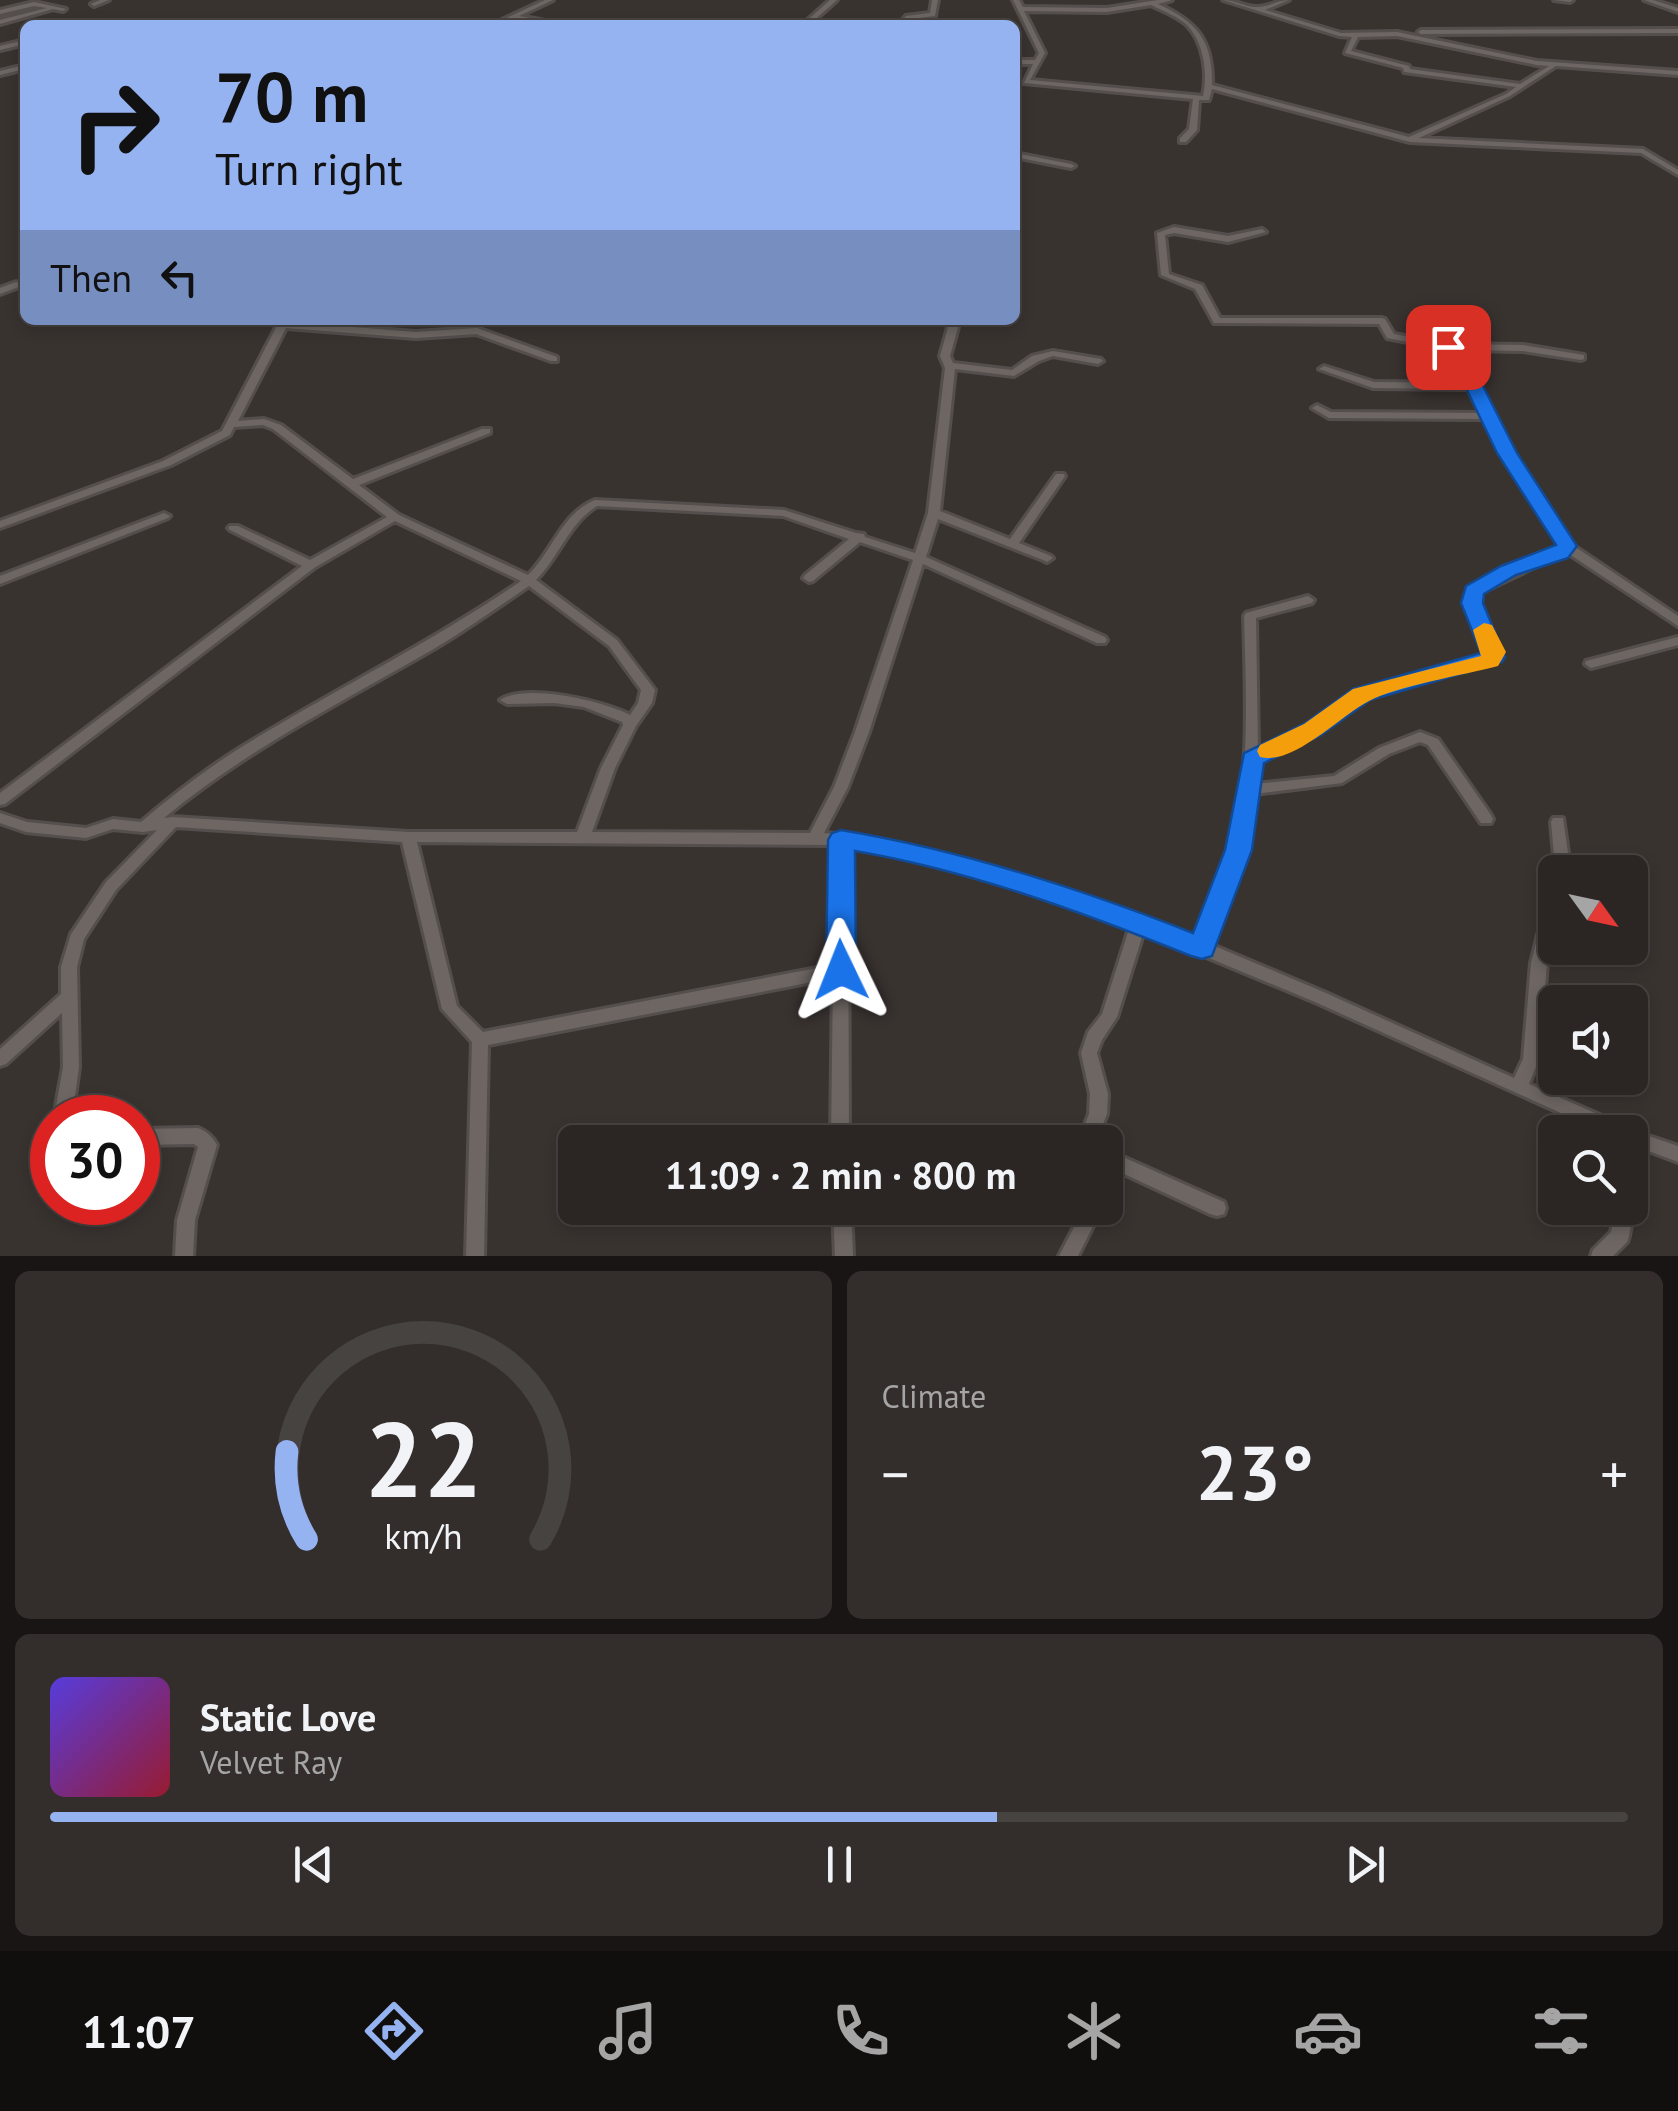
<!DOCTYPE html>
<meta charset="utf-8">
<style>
body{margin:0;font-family:"PT Sans",sans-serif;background:#332e2c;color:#f1f3f6;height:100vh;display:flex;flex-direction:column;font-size:38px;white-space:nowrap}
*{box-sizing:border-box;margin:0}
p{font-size:32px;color:#a6a5a6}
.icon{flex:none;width:55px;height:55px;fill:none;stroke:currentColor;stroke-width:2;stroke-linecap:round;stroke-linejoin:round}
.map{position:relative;height:1256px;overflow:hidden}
.drawer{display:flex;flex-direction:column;gap:15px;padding:15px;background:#181514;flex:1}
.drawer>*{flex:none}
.banner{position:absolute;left:20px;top:20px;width:1000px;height:305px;border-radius:15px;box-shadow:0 5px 15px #0003,0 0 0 2px #474341;background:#95b2f1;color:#111;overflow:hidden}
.needle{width:65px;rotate:123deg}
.tools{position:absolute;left:1538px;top:855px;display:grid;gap:20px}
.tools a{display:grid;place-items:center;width:110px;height:110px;border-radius:15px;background:#2b2624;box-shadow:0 5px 15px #0003,0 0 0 2px #474341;font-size:50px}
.speed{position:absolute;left:30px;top:1095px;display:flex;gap:20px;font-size:50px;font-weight:700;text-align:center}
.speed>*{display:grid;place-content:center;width:130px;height:130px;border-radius:50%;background:#2b2624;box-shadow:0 5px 15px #0003,0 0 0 2px #474341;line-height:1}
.speed .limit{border:15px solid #d22;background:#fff;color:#111}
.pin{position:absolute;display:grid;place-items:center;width:85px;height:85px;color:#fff;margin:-42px;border-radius:20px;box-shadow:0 5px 15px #0006}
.me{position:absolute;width:110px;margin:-55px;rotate:358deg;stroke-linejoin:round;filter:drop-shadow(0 0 8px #0008)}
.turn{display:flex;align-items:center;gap:35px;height:210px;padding:0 30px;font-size:45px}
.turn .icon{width:130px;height:130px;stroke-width:2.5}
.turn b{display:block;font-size:70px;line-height:85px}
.then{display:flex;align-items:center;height:95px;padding:0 30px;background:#0003;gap:20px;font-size:38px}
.big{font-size:75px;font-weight:600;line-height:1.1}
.drawer .tile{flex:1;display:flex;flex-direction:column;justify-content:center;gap:15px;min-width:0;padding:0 35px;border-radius:15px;background:#332e2c}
.drawer .dial{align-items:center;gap:0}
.dial svg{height:260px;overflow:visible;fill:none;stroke:#474341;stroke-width:7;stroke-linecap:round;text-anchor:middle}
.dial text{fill:#f1f3f6;stroke:none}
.song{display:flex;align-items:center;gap:30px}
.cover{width:120px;height:120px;border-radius:15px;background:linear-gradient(135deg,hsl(250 70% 55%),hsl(350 70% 35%))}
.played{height:10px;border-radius:5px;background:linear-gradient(90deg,#95b2f1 60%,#474341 60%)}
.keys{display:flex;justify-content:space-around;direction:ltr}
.heat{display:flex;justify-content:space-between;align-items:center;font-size:55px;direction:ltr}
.drawer .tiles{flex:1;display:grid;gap:15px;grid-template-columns:1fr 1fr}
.tile:last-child{grid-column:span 2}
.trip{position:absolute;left:558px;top:1125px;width:565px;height:100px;border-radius:15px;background:#2b2624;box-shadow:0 5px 15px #0003,0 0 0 2px #474341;font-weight:600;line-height:100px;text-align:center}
.menu{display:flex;height:160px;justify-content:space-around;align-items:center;background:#110f0e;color:#a6a5a6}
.menu .icon{width:70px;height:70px}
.menu .selected{color:#95b2f1}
.menu b{font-size:45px;color:#f1f3f6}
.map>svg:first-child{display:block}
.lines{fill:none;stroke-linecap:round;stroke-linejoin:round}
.street-casing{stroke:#544f4d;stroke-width:6}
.street{fill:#6d6663;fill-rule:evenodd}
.route{fill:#1a73e8;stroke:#114b97;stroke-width:2.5}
.slow{fill:#f59e0b}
</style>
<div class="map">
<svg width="1678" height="1256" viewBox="0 0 1678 1256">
<rect width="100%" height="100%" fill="#393330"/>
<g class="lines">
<defs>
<path id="street" d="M100,0h9l-15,6 -3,-2z
M545,0h8l-34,16 47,9c-16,0 -36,-7 -51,-6 -8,1 -15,6 -24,6z
M830,0h7l-28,25h-7z
M932,0h6l-3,16 -25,3 -6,6h-6l8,-9 24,-3z
M1013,0h6l4,7 84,1 51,-8h14l-14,4c39,18 55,36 54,81l197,52 97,-43 10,-7 -112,-15 -1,-4 -58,-15 7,-16 -13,-1 -116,-36c12,0 22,7 33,7 11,1 22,-7 33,-7l-24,10 76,23 56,-1 140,29 141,10v4l-122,-9 -46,30 -91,42 224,11 35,21v5l-37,-22 -231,-11 -198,-53 -3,11h-10l-2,30 -11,12h-6v-4l9,-9 4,-30 -169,-16 9,-19h-18v-4h20l4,-7zM1151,5c12,6 26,11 36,20 17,18 21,48 16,71l-173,-16 15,-27 -21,-42 83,1zM1397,36l140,29 12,1 -29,18 -110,-15 -1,-3 -58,-15 7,-14z
M1554,0h19l-3,2z
M1644,0h9l25,8v4z
M34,2l32,7 -3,2 -10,-2 -53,15v-4l47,-12 -13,-2 -34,8v-4z
M875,23l4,1 1,1h-8z
M1678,29v4l-257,1 -3,-2 3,-2z
M25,40v4l-25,6v-4z
M25,65v4l-25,6v-4z
M1015,153l56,11 4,2 -4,2 -56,-11z
M1174,227l54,9 34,-7 4,3 -38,10 -54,-9 -9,2 4,39 33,11 18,33h162l3,1 9,15 54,10 75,1 61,10v4l-3,1 -58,-9 -68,-1 19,33 5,3 -2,2 14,25 4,3 -2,2 18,33 60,93 107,72v10l-112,-74 -86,41 -2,10 22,54 -1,3 -132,37 -50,36 -59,29 -2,22 78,-8 45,-28 41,-16 18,7 53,76 2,4 -2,4h-10l-53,-78 -8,-3 -31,12 -47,29 -87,11 -12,66 -33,84 116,49 188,85 9,-19 8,-96 15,-60 1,-26 8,-11 -4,-44 2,-4h10l7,49 -3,5h-12v58l-8,33 -8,96 -10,25 98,43 1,2 50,17v16l-48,-18v-12h-27l-288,-130 -171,-71 -27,86 -15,23 -5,13 11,41 -1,20 -11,28h-18l11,-28 1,-20 -9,-41 7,-21 14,-18 28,-88c-91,-34 -185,-67 -282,-80l1,296h-18l2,-164 -345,67 -4,211h-18l6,-214 -30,-33 -40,-167 -226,-15 -60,63 -32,49 -7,28 2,100 -7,51h-18l9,-51 -1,-54 -56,51 -6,2v-17l61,-55v-27l10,-33 35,-52 51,-52 -14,2 -30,-3 -27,9 -60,-6 -26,-9v-10l27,9 59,6 27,-9 28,3c29,-25 59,-48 91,-69 95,-60 196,-108 289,-172l-126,-60 -81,47 -309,236 -5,1v-12l302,-227 -72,-36 -2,-2 2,-2h8l72,34 77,-43 -114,-88 -10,-4 -29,2 -4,8 -59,30 -171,63v-7l163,-60 59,-30 58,-111h10l-2,2 128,10 61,-4 80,29v4h-6l-75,-27 -60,4 -130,-10 -48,93 26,-2 17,6 72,54 129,-50h8v4l-131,52 40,30 129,60c24,-23 34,-62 67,-75l189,10 72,23 8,1 1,3 50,16 13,-40 17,-145 -5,-12 10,-36h10l-10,36 3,7 59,7 20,-14 21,-5 48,8 2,2 -5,3 -45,-8 -14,5 -25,15 -59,-7 -15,142 70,28 46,-65h8l1,2 -46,67 32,13 2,2 -6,4 -4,-2 -105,-41 -12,38 179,80 2,3 -2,3h-8l-174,-79 -54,168 -21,55 -24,46c54,4 107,18 159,33 73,20 144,45 214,73 12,-28 25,-56 33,-86 21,-77 16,-158 14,-237l2,-3 62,-17 6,4 -2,3 -56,15 2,133 49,-24 50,-36 130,-36 -21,-52 2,-12c26,-22 64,-27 92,-46l-59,-94 -18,-32 -154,-1 -17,-10 5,-3 14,7 149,1 -12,-24 -95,-1 -54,-19 5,-3 50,16 90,1 -19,-34 -58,-11 -8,-14 -165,-1 -19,-34 -34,-14 -4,-42zM597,506l186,10 66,23 -44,36 -2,3 6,4 4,-1 47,-39 53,18 -58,172 -21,55 -24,46 -218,-1 23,-64 21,-42 16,-23 3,-13 -38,-50 -81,-60c23,-23 33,-57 61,-74zM529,586l80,60 32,44 -3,13 -8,12c-27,-14 -104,-32 -130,-15l7,4 47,-1 30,4 38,15 1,3 -22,43 -24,64h-169l-235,-15 -9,1c82,-68 176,-115 268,-168 34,-20 65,-42 97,-64zM417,842l417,3 -1,120 -350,67 -26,-26z
M16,282l3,1v4l-19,7v-6z
M164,513l6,3 -2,2 -168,66v-8z
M1678,637v8l-87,23 -6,-4 1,-3z
M198,1128c8,3 15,9 19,17l-22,75 -2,36h-18l2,-36 21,-73 -4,-3 -56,1v-16z
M1105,1149l119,53 2,6 -2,6 -7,2 -7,-2 -88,-41 -11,19 -6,2 2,-28z
M1630,1202l4,6 -5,28 -2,6 -14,14h-22l2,-6 18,-18 5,-24h14z
M833,1208h18l2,48h-18z
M1084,1208h18l-24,48h-19z"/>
</defs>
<!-- street casing -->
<use href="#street" class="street-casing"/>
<!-- street -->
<use href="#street" class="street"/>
</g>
<!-- route -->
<path class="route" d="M1448,341l6,2 29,43 34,67 60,93 -9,12 -52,17 -32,19 -1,9 22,54 -3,5 -132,38 -49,35 -57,28 -12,87 -40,106 -10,3 -11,-3c-109,-44 -220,-85 -336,-105l1,119 -5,8 -10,3 -10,-3 -5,-8 2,-130 4,-7 9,-3c121,20 238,58 352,103l32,-83 19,-97 60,-29 49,-35 128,-36 -20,-50 5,-17 35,-20 55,-21 -59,-92 -32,-67 -26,-39z"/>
<!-- slow -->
<path class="slow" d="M1484,623l8,2 14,27 -8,14c-34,9 -101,20 -129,35 -28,14 -76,65 -109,56l-3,-6 3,-6 44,-21 49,-35 128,-33 -8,-26z"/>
</svg>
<div class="tools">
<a><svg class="needle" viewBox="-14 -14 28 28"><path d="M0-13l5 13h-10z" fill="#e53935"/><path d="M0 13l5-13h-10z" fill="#a6a5a6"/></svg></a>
<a><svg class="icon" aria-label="sound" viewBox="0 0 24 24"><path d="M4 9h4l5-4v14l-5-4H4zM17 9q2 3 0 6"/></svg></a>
<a><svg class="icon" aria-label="search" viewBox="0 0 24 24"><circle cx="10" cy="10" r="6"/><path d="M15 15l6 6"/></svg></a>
</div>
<div class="speed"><div class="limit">30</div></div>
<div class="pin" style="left:1448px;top:347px;background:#d93025"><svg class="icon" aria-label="arrive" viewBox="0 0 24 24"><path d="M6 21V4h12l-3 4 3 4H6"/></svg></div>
<svg class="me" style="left:841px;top:970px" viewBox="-20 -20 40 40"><path d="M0-17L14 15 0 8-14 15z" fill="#1a73e8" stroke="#fff" stroke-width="4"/></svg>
<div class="trip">11:09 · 2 min · 800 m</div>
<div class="banner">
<div class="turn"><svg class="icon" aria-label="right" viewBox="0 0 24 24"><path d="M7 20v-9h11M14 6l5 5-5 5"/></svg><div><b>70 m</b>Turn right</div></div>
<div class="then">Then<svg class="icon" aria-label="left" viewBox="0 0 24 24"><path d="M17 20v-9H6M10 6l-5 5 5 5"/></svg></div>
</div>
</div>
<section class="drawer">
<div class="tiles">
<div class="tile dial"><svg viewBox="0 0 100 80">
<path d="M14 69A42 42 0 1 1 86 69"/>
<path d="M14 69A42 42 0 0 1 8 42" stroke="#95b2f1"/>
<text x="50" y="56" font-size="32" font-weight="700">22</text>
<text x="50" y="72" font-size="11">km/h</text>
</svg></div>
<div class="tile"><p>Climate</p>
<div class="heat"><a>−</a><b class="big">23°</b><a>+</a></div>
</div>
<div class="tile">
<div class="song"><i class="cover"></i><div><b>Static Love</b><p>Velvet Ray</p></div></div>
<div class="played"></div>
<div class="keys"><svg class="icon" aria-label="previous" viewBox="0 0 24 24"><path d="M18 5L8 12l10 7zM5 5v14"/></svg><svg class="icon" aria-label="pause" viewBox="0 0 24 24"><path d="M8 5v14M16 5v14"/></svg><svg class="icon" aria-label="next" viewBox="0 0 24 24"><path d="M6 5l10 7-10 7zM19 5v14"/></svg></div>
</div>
</div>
</section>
<nav class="menu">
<b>11:07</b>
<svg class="icon selected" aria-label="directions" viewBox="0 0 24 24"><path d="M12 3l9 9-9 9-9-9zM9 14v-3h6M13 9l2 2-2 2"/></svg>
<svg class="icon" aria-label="music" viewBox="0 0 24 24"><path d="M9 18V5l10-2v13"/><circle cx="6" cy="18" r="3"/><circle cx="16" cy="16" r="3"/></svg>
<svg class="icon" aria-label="phone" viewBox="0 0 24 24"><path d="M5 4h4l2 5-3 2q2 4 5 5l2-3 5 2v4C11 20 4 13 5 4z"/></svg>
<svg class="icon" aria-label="climate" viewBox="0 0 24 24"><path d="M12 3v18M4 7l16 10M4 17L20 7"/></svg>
<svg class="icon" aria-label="car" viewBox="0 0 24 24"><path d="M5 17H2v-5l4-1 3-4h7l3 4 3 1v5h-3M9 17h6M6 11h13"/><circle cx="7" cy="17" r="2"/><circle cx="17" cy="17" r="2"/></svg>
<svg class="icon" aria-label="filters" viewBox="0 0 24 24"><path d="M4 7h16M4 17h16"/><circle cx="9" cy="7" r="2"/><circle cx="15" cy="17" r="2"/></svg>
</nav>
